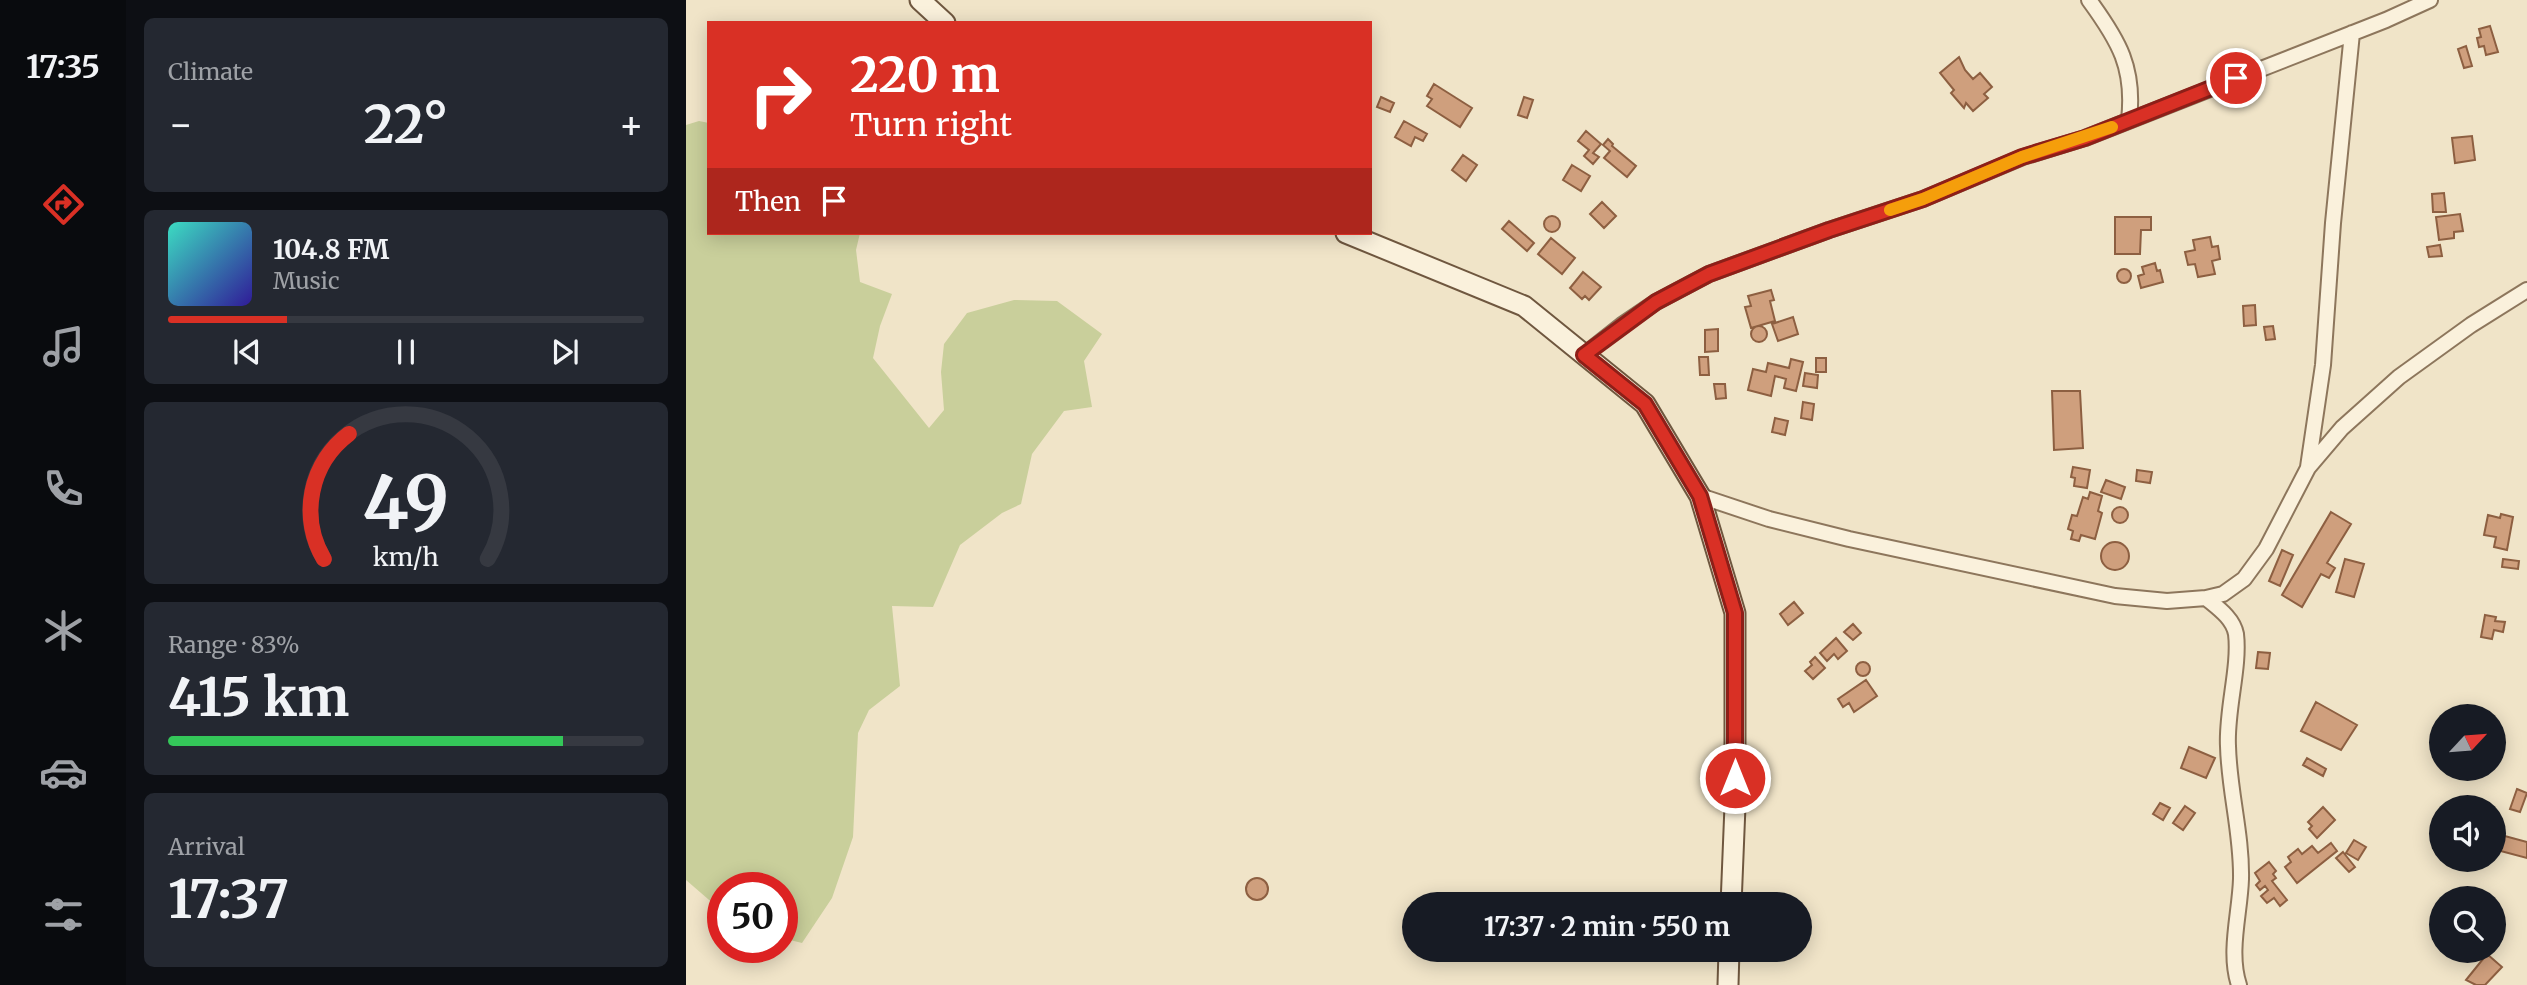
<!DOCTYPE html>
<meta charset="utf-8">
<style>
body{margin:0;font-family:Merriweather,serif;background:#242831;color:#f1f3f6;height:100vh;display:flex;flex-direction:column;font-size:26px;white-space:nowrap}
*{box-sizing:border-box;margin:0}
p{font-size:23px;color:#9ea1a6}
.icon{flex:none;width:38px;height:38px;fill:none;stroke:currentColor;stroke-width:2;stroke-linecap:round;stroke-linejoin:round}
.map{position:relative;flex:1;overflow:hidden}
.sheet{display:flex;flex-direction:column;gap:18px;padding:18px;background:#0d0f14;width:560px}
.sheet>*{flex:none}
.top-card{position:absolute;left:21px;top:21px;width:665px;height:214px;border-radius:0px;box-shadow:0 4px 18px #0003;background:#d93025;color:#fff;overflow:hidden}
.needle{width:46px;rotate:64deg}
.fabs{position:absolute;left:1743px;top:704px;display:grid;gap:14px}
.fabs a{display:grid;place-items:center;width:77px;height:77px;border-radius:50%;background:#171b24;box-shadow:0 4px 18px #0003;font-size:35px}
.speed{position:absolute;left:21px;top:872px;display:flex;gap:14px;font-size:35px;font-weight:700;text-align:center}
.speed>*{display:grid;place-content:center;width:91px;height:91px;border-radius:50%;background:#171b24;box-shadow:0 4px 18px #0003;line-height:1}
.speed .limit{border:10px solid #d22;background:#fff;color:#111}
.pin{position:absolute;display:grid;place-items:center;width:60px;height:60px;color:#fff;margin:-30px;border:4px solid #fff;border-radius:50%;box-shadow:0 2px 7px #0007}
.me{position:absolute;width:77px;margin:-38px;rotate:0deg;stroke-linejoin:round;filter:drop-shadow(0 0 5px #0008)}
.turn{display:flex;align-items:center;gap:24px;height:147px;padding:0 28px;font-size:32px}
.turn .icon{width:91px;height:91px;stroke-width:2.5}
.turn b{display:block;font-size:49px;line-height:60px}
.then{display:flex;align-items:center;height:66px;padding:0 28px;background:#0003;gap:14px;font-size:26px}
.big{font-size:52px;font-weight:700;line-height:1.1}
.sheet .tile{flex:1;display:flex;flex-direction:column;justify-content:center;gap:10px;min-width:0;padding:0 24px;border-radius:10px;background:#242831}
.sheet .dial{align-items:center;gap:0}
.dial svg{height:182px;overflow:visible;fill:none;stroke:#363941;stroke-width:7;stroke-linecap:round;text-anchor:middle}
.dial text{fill:#f1f3f6;stroke:none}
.song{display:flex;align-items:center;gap:21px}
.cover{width:84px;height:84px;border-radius:10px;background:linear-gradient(135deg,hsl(170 70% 55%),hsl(250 70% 35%))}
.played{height:7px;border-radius:4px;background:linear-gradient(90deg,#d93025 25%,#363941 25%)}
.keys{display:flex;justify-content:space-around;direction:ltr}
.heat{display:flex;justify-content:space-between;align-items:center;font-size:38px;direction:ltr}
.charge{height:10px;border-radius:5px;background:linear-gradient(90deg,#34c759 83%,#363941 0)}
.trip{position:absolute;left:716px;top:892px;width:410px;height:70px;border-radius:35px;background:#171b24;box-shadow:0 4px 18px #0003;font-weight:700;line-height:70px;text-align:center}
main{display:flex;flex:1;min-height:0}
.menu{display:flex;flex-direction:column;width:126px;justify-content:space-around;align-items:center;background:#090b0e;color:#9ea1a6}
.menu .icon{width:49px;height:49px}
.menu .on{color:#d93025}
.menu b{font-size:32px;color:#f1f3f6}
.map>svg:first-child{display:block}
.green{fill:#c9cf9b}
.building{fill:#cf9f7d;stroke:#8d5f41;stroke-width:2}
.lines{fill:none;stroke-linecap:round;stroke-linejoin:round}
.minor-casing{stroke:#8d765c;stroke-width:18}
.secondary-casing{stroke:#6f573f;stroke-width:23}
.minor{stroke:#faf1dc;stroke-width:14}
.secondary{stroke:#faf1dc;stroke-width:19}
.route-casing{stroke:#8d1f18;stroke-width:18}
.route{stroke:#d93025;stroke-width:12}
.slow{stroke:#f59e0b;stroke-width:12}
</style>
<main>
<nav class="menu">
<b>17:35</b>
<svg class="icon on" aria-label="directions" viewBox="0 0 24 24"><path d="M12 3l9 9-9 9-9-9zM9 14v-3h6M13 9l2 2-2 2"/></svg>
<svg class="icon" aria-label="music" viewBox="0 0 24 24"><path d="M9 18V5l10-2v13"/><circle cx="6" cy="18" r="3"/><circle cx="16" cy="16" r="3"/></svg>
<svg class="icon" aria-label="phone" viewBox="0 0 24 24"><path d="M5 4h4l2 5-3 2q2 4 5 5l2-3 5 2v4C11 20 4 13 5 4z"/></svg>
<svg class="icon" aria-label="climate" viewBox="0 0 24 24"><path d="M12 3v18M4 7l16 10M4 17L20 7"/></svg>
<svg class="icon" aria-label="car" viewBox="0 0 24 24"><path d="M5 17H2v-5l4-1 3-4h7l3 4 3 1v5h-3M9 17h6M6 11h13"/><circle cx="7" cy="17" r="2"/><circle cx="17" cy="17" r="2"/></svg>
<svg class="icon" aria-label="filters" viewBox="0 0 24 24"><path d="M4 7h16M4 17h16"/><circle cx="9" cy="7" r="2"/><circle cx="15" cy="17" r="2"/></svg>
</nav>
<section class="sheet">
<div class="tile"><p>Climate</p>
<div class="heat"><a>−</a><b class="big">22°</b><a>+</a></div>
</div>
<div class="tile">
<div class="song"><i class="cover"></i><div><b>104.8 FM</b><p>Music</p></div></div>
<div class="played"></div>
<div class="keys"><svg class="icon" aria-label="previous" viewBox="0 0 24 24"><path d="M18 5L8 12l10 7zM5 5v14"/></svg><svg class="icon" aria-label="pause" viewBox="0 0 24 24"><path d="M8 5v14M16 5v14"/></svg><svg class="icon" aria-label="next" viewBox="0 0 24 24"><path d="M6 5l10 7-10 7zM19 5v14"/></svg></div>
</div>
<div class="tile dial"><svg viewBox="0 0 100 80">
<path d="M14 69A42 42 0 1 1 86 69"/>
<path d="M14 69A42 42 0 0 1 25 14" stroke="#d93025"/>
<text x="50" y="56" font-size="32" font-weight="700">49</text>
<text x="50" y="72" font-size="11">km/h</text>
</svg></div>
<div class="tile"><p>Range · 83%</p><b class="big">415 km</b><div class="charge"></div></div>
<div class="tile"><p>Arrival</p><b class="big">17:37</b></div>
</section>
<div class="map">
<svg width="1841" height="985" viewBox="0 0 1841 985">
<rect width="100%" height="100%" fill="#f0e4c8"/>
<!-- green -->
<path class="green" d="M13,121l10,2v110h151l-4,17 4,32 32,12 -12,32 -7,32 56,70 15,-18 -3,-38 3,-28 23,-31 47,-13 43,1 45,33 -18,27 8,46 -28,4 -32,43 -11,50 -19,9 -42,32 -27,62 -41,-1 8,80 -31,24 -11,23 -5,104 -21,61 -30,45 -20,-5v-51h-59v25l-37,-32v-755z"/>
<!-- building -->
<path class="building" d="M1804,26l8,26 -12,3 -2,-9 -5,1 -2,-9 4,-1 -2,-8z
M1780,46l6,20 -8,2 -6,-19z
M1273,57l6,13 8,9 7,-6 12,14 -8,7 4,4 -15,13 -7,-8 -2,5 -13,-15 3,-3 -14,-17z
M748,84l38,24 -12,19 -33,-21 5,-7 -5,-3z
M695,97l13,6 -4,9 -13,-5z
M838,97l9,3 -6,18 -9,-3z
M718,121l23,13 -4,7 -8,-4 -4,9 -16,-9z
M900,131l15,13 -8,9 6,4 -6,7 -9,-8 5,-6 -11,-9z
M1786,136l3,24 -20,3 -3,-25z
M922,139l5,5 -1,2 24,20 -9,11 -23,-19 6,-7 -7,-6z
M777,155l14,10 -11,16 -14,-11z
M886,165l18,11 -9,15 -18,-11z
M1758,193l2,19h-13l-1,-18z
M916,202l14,14 -12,12 -14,-14z
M1774,214l3,17 -9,1v6l-15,2 -3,-23z
M858 224a8 8 0 1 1 16 0a8 8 0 1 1-16 0Z
M1429,217h36v13h-10l-1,24h-25z
M823,221l25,22 -7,8 -25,-22z
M1524,237l2,10 6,-1 2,13 -8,2 3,13 -17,3 -3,-13 -7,1 -3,-13 10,-2 -2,-10z
M865,238l24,20 -13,16 -24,-20z
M1754,245l2,11 -13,1 -2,-10z
M1469,263l2,8 3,-1 3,12 -22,6 -3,-12 6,-2 -2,-7z
M1431 276a7 7 0 1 1 14 0a7 7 0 1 1-14 0Z
M897,272l18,15 -12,13 -4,-4 -3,3 -12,-11z
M1085,290l3,10 -4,1 5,20 -24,7 -6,-21 6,-1 -3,-10z
M1569,305l1,20 -12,1 -1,-20z
M1107,317l5,17 -20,7 -6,-17z
M1587,326l2,13 -9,1 -2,-13z
M1065 334a8 8 0 1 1 16 0a8 8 0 1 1-16 0Z
M1032,329v22l-13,1v-22z
M1013,357h9l1,18h-9z
M1130,358h10v14h-10z
M1105,359l12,3 -7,29 -12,-3 2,-9 -11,-3 -4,20 -23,-6 5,-21 13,3 2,-9 21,5z
M1119,373l13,2 -1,13 -14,-2z
M1028,384h11l1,14 -10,1z
M1366,391h28l3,57 -29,2z
M1117,402l11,2 -2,16 -11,-2z
M1089,418l13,3 -3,14 -13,-3z
M1387,467l17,3 -3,18 -13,-2 1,-8 -4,-1z
M1451,470l15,2 -2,11 -14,-2z
M1420,480l19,7 -4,12 -20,-7z
M1404,492l12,4 -4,15 4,2 -7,26 -14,-4 -2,6 -8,-2 2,-8 -5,-2 4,-14 5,1 6,-19 5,2z
M1426 515a8 8 0 1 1 16 0a8 8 0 1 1-16 0Z
M1645,512l20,12 -24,39 8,5 -6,10 -8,-4 -19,33 -20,-12z
M1815,514l12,3 -6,33 -13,-3 2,-10 -12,-2 4,-20 12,3z
M1415 556a14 14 0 1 1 28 0a14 14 0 1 1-28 0Z
M1596,550l11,5 -13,31 -11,-5z
M1659,559l19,5 -10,33 -18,-5z
M1817,559l16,2 -1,8 -16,-2z
M1108,602l9,11 -15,12 -8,-11z
M1799,615l11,2 -1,4 10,1 -2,10 -9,-2 -2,9 -11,-2z
M1167,624l8,9 -8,7 -9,-8z
M1150,638l11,13 -9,8 -4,-5 -7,7 -7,-8z
M1572,652l12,1 -2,16 -12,-1z
M1129,657l10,11 -12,11 -8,-8 7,-6 -2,-3z
M1170 669a7 7 0 1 1 14 0a7 7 0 1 1-14 0Z
M1180,680l11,16 -23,16 -5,-9 -6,4 -5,-8z
M1630,702l41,23 -16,25 -40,-19z
M1503,747l26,11 -9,20 -25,-10z
M1621,758l19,11 -3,7 -20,-11z
M1831,789l10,4 -7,19 -10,-3z
M1474,803l10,5 -7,12 -10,-6z
M1499,806l10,7 -12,17 -10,-7z
M1637,807l12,13 -18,18 -8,-9 3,-3 -4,-4z
M1815,835l26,7v16l-30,-8z
M1668,840l12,7 -8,13 -12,-7z
M1645,843l6,8 -40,32 -12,-16 6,-5 -3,-5 10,-8 4,5 10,-8 6,7z
M1657,852l12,15 -6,5 -13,-14z
M1583,862l7,9 -3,3 3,4 -4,3 15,19 -7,6 -6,-8 -7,5 -6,-7 7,-6 -3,-4 -5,4 -4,-5 4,-4 -5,-8z
M560 889a11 11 0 1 1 22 0a11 11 0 1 1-22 0Z
M1801,954l15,13 -17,18h-9l-10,-5z"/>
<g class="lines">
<defs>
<path id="minor" d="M1403,0c30,41 46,68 40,120
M898,355l38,-30 34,-23 53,-28 120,-44 94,-31 100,-42 62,-19 301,-118 44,-20
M1622,467l15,-102 10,-142 19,-190
M1014,496l69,23 80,20 266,57 52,5 39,-3 17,-4 21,-15 22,-30 42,-81 34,-40 57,-51 72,-52 56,-35
M1520,598c12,10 27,20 30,36 4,33 -10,77 -8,112 1,45 14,88 13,133 -1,34 -13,73 -2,106"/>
<path id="secondary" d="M234,0l25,23
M660,233l178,73 121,98 55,92 35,117v193l-4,99
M1042,985l1,-35"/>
</defs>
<!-- minor casing -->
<use href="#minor" class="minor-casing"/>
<!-- secondary casing -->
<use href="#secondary" class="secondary-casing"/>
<!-- minor -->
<use href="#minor" class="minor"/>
<!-- secondary -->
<use href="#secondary" class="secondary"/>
</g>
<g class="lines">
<defs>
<path id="route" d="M1049,778v-165l-35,-117 -55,-92 -61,-49 72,-53 53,-28 120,-44 94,-31 99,-42 63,-19 151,-60"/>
</defs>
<!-- route casing -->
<use href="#route" class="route-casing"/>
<!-- route -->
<use href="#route" class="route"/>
<!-- slow -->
<path class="slow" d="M1204,210l33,-11 99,-42 90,-30"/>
</g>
</svg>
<div class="fabs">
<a><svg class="needle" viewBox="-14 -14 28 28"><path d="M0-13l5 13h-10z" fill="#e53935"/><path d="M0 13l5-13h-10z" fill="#9ea1a6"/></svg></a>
<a><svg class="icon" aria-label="sound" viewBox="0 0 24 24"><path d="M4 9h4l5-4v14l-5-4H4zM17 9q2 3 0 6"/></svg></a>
<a><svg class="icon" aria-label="search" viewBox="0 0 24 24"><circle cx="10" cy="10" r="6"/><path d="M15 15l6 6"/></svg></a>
</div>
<div class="speed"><div class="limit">50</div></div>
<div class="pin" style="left:1550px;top:78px;background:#d93025"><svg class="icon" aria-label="arrive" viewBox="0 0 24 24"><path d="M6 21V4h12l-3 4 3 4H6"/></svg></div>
<svg class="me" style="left:1049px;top:778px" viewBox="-20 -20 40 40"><circle r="17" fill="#d93025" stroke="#fff" stroke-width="3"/><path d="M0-11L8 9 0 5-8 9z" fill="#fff"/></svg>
<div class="trip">17:37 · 2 min · 550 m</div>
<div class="top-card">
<div class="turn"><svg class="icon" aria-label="right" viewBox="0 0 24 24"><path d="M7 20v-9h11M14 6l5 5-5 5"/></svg><div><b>220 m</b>Turn right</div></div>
<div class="then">Then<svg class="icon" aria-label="arrive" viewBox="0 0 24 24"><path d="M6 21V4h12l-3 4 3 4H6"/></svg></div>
</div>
</div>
</main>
